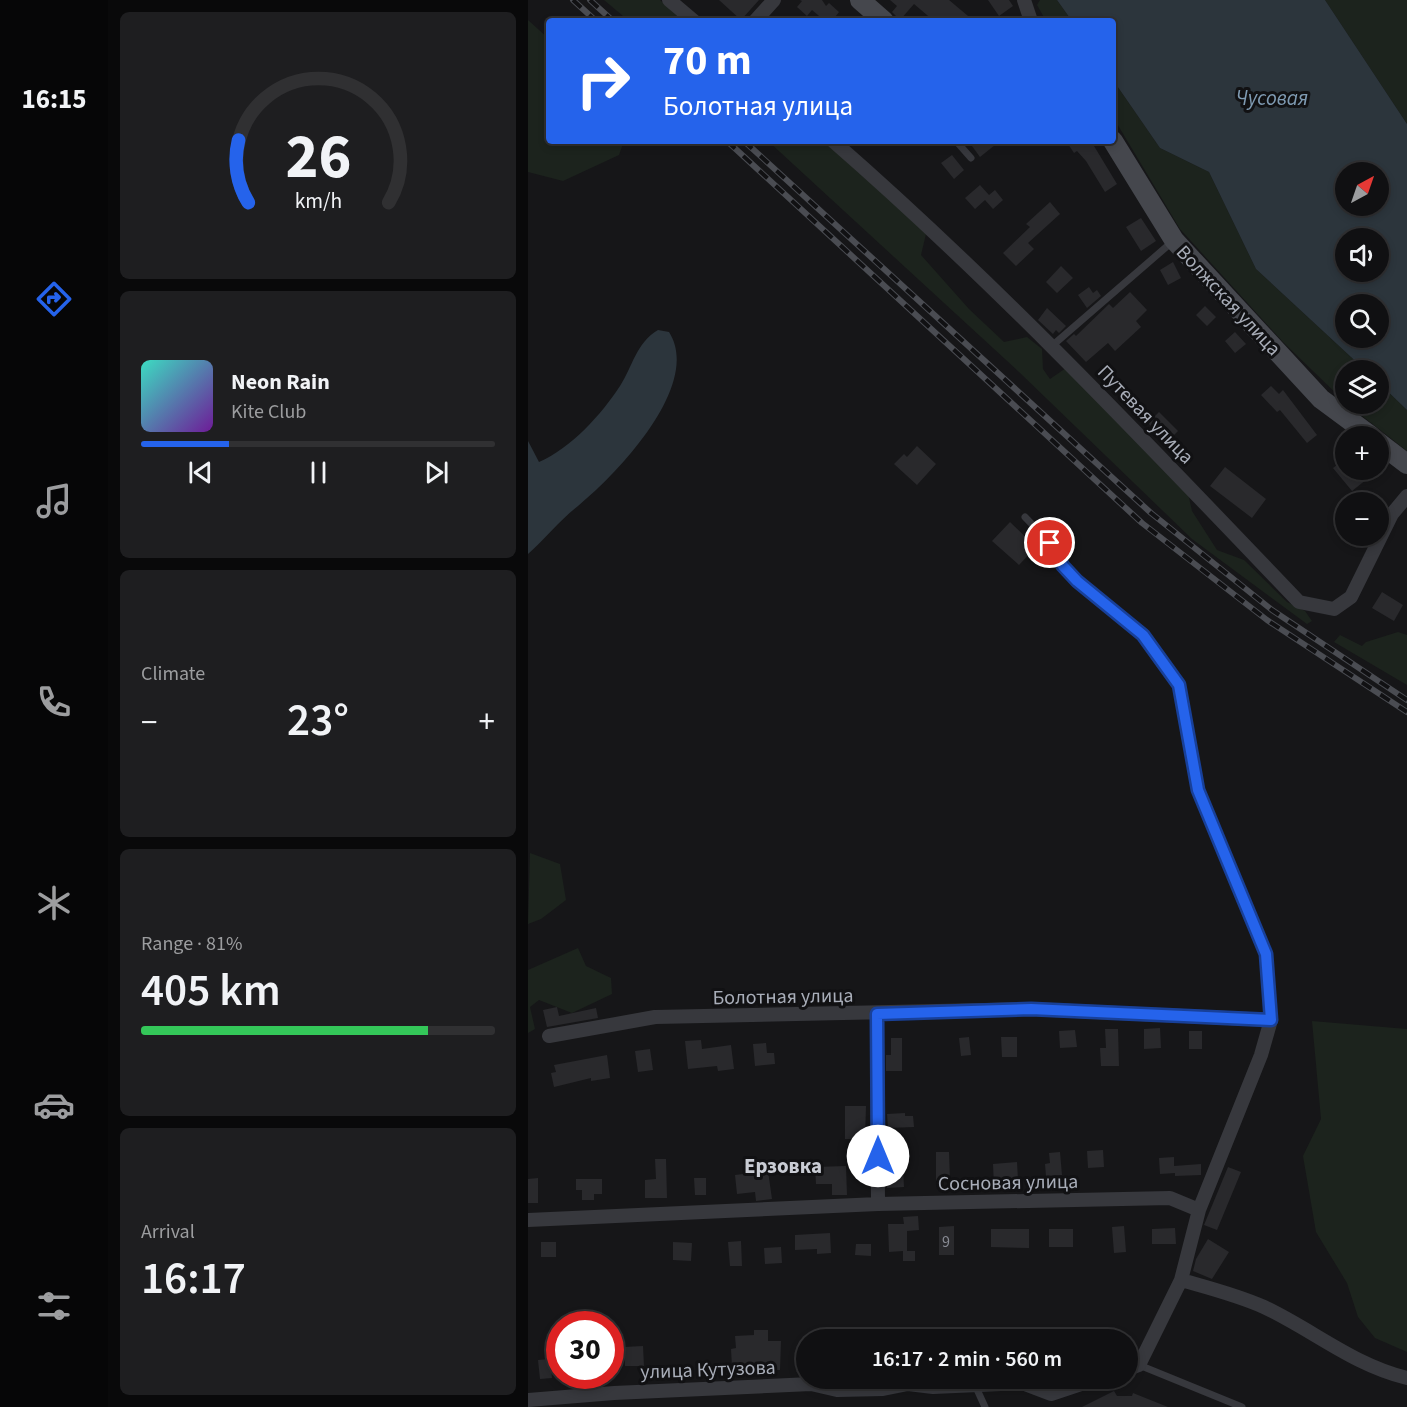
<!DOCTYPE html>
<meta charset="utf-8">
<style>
body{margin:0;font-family:"Source Sans 3",sans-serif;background:#1e1e20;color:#f1f3f6;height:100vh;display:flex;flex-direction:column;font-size:22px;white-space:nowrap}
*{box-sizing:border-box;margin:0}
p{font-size:20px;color:#9c9d9f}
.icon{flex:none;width:33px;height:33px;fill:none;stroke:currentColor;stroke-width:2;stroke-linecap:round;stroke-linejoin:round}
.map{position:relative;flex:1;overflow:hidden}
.panel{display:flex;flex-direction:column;gap:12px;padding:12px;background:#09090a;width:420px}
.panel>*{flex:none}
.top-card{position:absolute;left:18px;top:18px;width:570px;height:126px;border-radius:6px;box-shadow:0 3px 9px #0003,0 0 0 2px #303032;background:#2563eb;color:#fff;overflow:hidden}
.needle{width:39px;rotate:40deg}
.tools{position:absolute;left:807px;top:162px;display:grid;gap:12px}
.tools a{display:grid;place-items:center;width:54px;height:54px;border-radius:50%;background:#101012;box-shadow:0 3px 9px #0003,0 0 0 2px #303032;font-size:30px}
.speed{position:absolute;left:18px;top:1311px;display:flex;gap:12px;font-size:30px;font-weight:700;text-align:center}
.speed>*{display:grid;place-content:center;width:78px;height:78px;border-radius:50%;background:#101012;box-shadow:0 3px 9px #0003,0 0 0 2px #303032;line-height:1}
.speed .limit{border:9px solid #d22;background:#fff;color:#111}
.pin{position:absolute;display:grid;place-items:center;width:51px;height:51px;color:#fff;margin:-26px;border:3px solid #fff;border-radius:50%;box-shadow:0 2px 6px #0007}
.me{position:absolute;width:66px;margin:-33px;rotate:0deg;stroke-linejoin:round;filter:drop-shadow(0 0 4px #0008)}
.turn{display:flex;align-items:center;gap:21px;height:126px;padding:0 18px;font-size:27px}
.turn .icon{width:78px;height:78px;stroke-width:2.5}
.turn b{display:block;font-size:42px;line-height:51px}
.big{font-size:45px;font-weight:600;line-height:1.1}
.panel .card{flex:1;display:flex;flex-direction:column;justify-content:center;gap:9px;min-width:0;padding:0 21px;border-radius:9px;background:#1e1e20}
.panel .dial{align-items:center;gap:0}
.dial svg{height:156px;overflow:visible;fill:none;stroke:#303032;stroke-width:7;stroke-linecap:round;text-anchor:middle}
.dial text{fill:#f1f3f6;stroke:none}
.song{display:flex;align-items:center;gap:18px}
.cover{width:72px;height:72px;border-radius:9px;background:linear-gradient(135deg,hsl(170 70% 55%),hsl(280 70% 35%))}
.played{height:6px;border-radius:3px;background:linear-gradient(90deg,#2563eb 25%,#303032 25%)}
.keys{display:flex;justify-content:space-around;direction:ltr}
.heat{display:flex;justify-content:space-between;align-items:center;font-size:33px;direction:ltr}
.charge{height:9px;border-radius:4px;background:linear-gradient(90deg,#34c759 81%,#303032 0)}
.trip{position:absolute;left:268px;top:1329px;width:342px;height:60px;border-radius:30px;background:#101012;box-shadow:0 3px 9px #0003,0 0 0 2px #303032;font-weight:600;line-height:60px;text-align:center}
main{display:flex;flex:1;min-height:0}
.tabs{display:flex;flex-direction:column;width:108px;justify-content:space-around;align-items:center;background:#060607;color:#9c9d9f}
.tabs .icon{width:42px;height:42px}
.tabs .current{color:#2563eb}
.tabs b{font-size:27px;color:#f1f3f6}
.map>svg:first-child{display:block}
.green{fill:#1c231d}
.water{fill:#2c353c;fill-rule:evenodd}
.building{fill:#29292c}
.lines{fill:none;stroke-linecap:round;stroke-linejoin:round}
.lane{stroke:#37383d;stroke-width:7}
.street{stroke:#37383d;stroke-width:14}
.secondary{stroke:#45474d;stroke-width:20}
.rail-casing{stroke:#4a4c52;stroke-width:6}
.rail{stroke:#111113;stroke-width:4;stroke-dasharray:11;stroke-linecap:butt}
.route-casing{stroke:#184099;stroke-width:15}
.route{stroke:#2563eb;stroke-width:10}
.labels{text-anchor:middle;stroke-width:6;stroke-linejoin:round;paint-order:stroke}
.number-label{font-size:16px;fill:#888b94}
.street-label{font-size:20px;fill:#a8adb8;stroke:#111113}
.water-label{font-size:21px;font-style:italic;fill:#7f9bb3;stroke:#111113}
.neighbourhood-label{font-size:21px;font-weight:bold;fill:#c9ccd4;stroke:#111113}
</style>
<main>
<nav class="tabs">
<b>16:15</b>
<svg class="icon current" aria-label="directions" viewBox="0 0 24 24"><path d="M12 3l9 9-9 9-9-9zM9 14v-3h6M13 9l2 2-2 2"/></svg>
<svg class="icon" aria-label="music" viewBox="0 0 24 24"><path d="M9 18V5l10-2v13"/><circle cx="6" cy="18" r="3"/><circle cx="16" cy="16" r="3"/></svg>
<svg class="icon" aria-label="phone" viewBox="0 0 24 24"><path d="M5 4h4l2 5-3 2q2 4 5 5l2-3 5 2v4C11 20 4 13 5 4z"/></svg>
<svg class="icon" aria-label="climate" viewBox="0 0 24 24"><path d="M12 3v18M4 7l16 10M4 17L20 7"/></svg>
<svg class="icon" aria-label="car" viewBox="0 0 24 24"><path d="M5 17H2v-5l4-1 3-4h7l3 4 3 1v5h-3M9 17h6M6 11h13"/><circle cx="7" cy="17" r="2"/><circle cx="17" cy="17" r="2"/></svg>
<svg class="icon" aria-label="filters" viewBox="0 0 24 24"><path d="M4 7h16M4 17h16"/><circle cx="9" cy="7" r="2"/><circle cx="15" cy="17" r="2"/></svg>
</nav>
<section class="panel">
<div class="card dial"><svg viewBox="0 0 100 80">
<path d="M14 69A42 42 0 1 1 86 69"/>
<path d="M14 69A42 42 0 0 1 9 37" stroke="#2563eb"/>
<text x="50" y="56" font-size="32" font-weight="700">26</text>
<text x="50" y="72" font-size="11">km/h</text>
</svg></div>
<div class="card">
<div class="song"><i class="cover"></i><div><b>Neon Rain</b><p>Kite Club</p></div></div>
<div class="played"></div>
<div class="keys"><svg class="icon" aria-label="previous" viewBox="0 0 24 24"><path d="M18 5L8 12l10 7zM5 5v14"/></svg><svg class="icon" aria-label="pause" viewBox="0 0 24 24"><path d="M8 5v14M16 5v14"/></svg><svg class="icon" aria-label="next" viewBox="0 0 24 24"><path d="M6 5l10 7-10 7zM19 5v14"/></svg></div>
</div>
<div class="card"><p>Climate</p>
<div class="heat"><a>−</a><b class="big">23°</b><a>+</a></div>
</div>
<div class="card"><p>Range · 81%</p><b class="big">405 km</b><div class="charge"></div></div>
<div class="card"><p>Arrival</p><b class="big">16:17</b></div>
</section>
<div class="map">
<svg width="879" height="1407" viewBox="0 0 879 1407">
<rect width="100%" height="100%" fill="#161618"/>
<!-- green -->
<path class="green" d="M76,0h56l23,21h-54z
M512,0h17l15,21h-26l-9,-16z
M797,0h82v124z
M0,20l21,19v102h75l-5,14 -56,26 -35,-9z
M585,80l47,68 49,24 47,97 109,101h-19l-1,32 -62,-60 -103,-113 -67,-112z
M240,141h59l99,93 -5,21 48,54 35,33 23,-5 15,12 1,20 7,10 16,-11 122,125 4,18 25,39 27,10 43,42 18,9 7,10 -5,3 -115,-85 -173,-167z
M851,383l28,27v41l-60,-47h31z
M870,632l9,3v50l-73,-43 6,-7 22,11 4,-4z
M2,853l30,11 6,36 -25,19 -13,5z
M50,948l8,18 25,12 1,16 -40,19 -33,-13 -9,7 5,22 -7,4v-63z
M784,1021l95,8v323l-32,-14 -17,-21 -11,-34 -31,-51 -13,-76 18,-37z"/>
<!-- water -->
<path class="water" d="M529,0h268l82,124v286l-28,-27 -1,-13h-13l-109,-101 -47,-97 -49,-24 -47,-68v-59h-41zM818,172h32v34h-32zM818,238h32v34h-32zM818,304h32v34h-32z
M130,330l11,2c34,53 -53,143 -91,174 -18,14 -33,33 -50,48v-113l11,21c32,-14 62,-47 81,-76 13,-20 16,-43 38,-56z"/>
<!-- building -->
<path class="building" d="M191,0h40l-18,20z
M272,0h22l4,6 3,-3 10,9 -7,9h-7l-13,-11 -5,6 -10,-9 5,-6z
M362,0h59l25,21h-40l-20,-17 -14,16 -8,-8 5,-6z
M460,0h21l4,6 -14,10z
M450,141h22l-20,16 -8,-11z
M538,141h25l26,43 -12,8 -19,-31 -9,-10 -3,2z
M424,155l12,15 -10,9 -13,-16z
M452,185l9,10 6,-5 8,10 -10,9 -8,-9 -10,9 -10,-11z
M522,202l10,12 -32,29 6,6 -18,17 -13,-13 27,-26 -4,-3z
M613,218l15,23 -15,10 -15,-24z
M645,262l8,16 -13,7 -8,-15z
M533,266l12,12 -16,15 -11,-11z
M561,287l4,6 4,-3 4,6 -14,12 -9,-13z
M602,292l17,18 -11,11 5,6 -26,24 -7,-8 -22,19 -20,-21 8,-7 2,2 33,-32 4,4z
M677,306l11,11 -9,9 -11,-11z
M519,308l19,18 -7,7 -3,-3 -3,4 -15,-14z
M707,332l11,12 -11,9 -10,-12z
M743,386l8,8 4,-4 34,45 -10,8 -27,-33 -3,2 -16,-17z
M631,412l19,19 -11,11 -19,-19z
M389,446l19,18 -19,21 -23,-21 10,-10 3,3z
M818,458v12h14l7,9 -15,12 -19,-23z
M697,467l41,32 -14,19 -42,-32z
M482,522l26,25 -17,18 -27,-24z
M854,592l21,13 -9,16 -22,-13z
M29,1007l2,9 37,-8 2,10 -51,9 -4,-17z
M632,1028l1,20 -17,1v-20z
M577,1029h13l1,37h-18l-1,-18h6z
M547,1030l2,17 -17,1 -1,-17z
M661,1031h13v18h-13z
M441,1037l2,18 -10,1 -2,-18z
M473,1037h16v20h-15z
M363,1038h11v33h-16v-16h5z
M173,1040l1,9 29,-4 3,24 -16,2 -1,-5 -29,3 -3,-28z
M238,1043l1,10h7l1,11 -20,2 -2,-22z
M122,1049l3,21 -15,2 -3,-21z
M79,1055l3,23 -19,3v-3l-37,9 -3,-14 5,-1 -2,-7z
M317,1106h21l-1,33h-20z
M377,1113v3h8l1,11 -26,1 -1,-14z
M575,1150l1,17 -16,1 -1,-17z
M408,1152h13l1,28 -14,1z
M532,1152l2,23 -16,1 -1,-12 5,-1 -1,-10z
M646,1157v9l27,-2v11l-26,1v-3l-15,1 -1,-16z
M127,1159h11l1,39h-22v-18l11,-1z
M489,1162l1,18 -11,1v4l-13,1 -1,-22z
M318,1166l1,29h-15v-11h-16l-1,-17z
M375,1167l1,20 -17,1v-20z
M700,1167l13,5 -24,58 -13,-5z
M240,1171l4,28 -16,2 -1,-9 -18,2 -2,-19z
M10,1178v25h-10v-24z
M166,1178h12v17h-11z
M48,1179h26v15h-8v6h-12v-10h-6z
M390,1216l1,14 -12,1v20h-3h11v10h-12v-10l-14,1 -1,-28h16l-1,-7z
M426,1226v29h-15v-28z
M596,1226l2,26 -12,1 -2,-26z
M647,1228l1,16h-24v-15z
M463,1229h38v19l-38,-1z
M521,1229h24v18h-24z
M302,1233l1,20 -14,1v-5l-22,1v-15z
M680,1239l21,13 -17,27 -19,-8 3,-12z
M213,1241l1,25h-12l-2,-24z
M13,1242h15v15h-15z
M145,1242l19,1 -1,18 -18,-1z
M328,1244h15v12l-16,-1z
M253,1247l1,16 -17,1 -1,-16z
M226,1330h14v11h13l-1,29h-13v-4l-35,1 -1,-18 5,-1 -1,-12 19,-1z
M115,1346l1,20h-19l-1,-19z
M22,1359l2,19 -12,1 -2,-19z
M586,1391l3,5h15l1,-3 35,14h-86z"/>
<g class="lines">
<!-- lane -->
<path class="lane" d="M428,141l15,17
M525,345l119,-103
M497,517l25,26 13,23 14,15 66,54 36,50 19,105 68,164 5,66
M611,1365l103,42
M447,1385l10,22"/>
<!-- street -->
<path class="street" d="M141,0l25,21
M496,0l7,21
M227,21l19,-21
M305,141c165,144 315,303 466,461l35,7 17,-12 41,-83 15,-18
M349,1014l1,190
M21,1036l106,-19 376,-8 240,11 -10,35 -62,155 -18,70 -42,85 -11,4
M0,1220l350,-16 292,-6 29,12
M653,1280c28,8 56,15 83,27 49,23 89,58 143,71
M0,1400l86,-7 197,-9 26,6 46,-1 25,-5 25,3 89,-4 29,11 48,-16"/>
<!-- secondary -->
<path class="secondary" d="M332,0l24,21
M585,141l61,99 147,159 50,37
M850,442l29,22"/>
<defs>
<path id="rail" d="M45,0l23,21
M62,0l23,21
M199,141l415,382 125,97 140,92
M216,141l407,372 121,97 135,90"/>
</defs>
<!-- rail casing -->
<use href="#rail" class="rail-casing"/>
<!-- rail -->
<use href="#rail" class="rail"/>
</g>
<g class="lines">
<defs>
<path id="route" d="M350,1156l-1,-142 154,-5 240,11 -5,-66 -68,-164 -19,-105 -36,-50 -66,-54 -14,-15 -13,-23"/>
</defs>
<!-- route casing -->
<use href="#route" class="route-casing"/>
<!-- route -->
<use href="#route" class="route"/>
</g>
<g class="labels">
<!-- number labels -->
<g class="number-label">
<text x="418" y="1247">9</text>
</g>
<!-- street labels -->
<g class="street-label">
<text transform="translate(701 300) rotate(47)" y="7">Волжская улица</text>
<text transform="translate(618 414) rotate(46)" y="7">Путевая улица</text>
<text transform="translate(255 996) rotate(-1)" y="7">Болотная улица</text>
<text transform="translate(480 1182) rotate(-1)" y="7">Сосновая улица</text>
<text transform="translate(180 1369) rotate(-2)" y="7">улица Кутузова</text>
</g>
<!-- water labels -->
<g class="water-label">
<text x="744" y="105">Чусовая</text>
</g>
<!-- neighbourhood labels -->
<g class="neighbourhood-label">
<text x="255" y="1173">Ерзовка</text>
</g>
</g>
</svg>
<div class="tools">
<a><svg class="needle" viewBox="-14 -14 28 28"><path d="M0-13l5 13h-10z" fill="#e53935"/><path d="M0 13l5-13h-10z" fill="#9c9d9f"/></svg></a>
<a><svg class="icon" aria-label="sound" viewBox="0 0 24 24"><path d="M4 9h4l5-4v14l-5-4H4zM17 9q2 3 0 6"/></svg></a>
<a><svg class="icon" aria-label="search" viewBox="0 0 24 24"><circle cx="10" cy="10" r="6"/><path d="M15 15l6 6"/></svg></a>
<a><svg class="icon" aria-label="layers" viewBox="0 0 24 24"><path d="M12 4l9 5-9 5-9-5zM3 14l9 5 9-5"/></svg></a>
<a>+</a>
<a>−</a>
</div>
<div class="speed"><div class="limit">30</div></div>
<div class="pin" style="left:522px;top:543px;background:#d93025"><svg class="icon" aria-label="arrive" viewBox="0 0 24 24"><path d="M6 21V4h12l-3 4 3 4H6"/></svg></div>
<svg class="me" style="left:350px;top:1156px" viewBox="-20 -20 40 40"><circle r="19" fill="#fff"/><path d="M0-13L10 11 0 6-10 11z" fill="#2563eb"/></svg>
<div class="trip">16:17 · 2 min · 560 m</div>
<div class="top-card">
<div class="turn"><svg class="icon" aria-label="right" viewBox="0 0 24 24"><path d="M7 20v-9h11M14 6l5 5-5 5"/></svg><div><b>70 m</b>Болотная улица</div></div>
</div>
</div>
</main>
